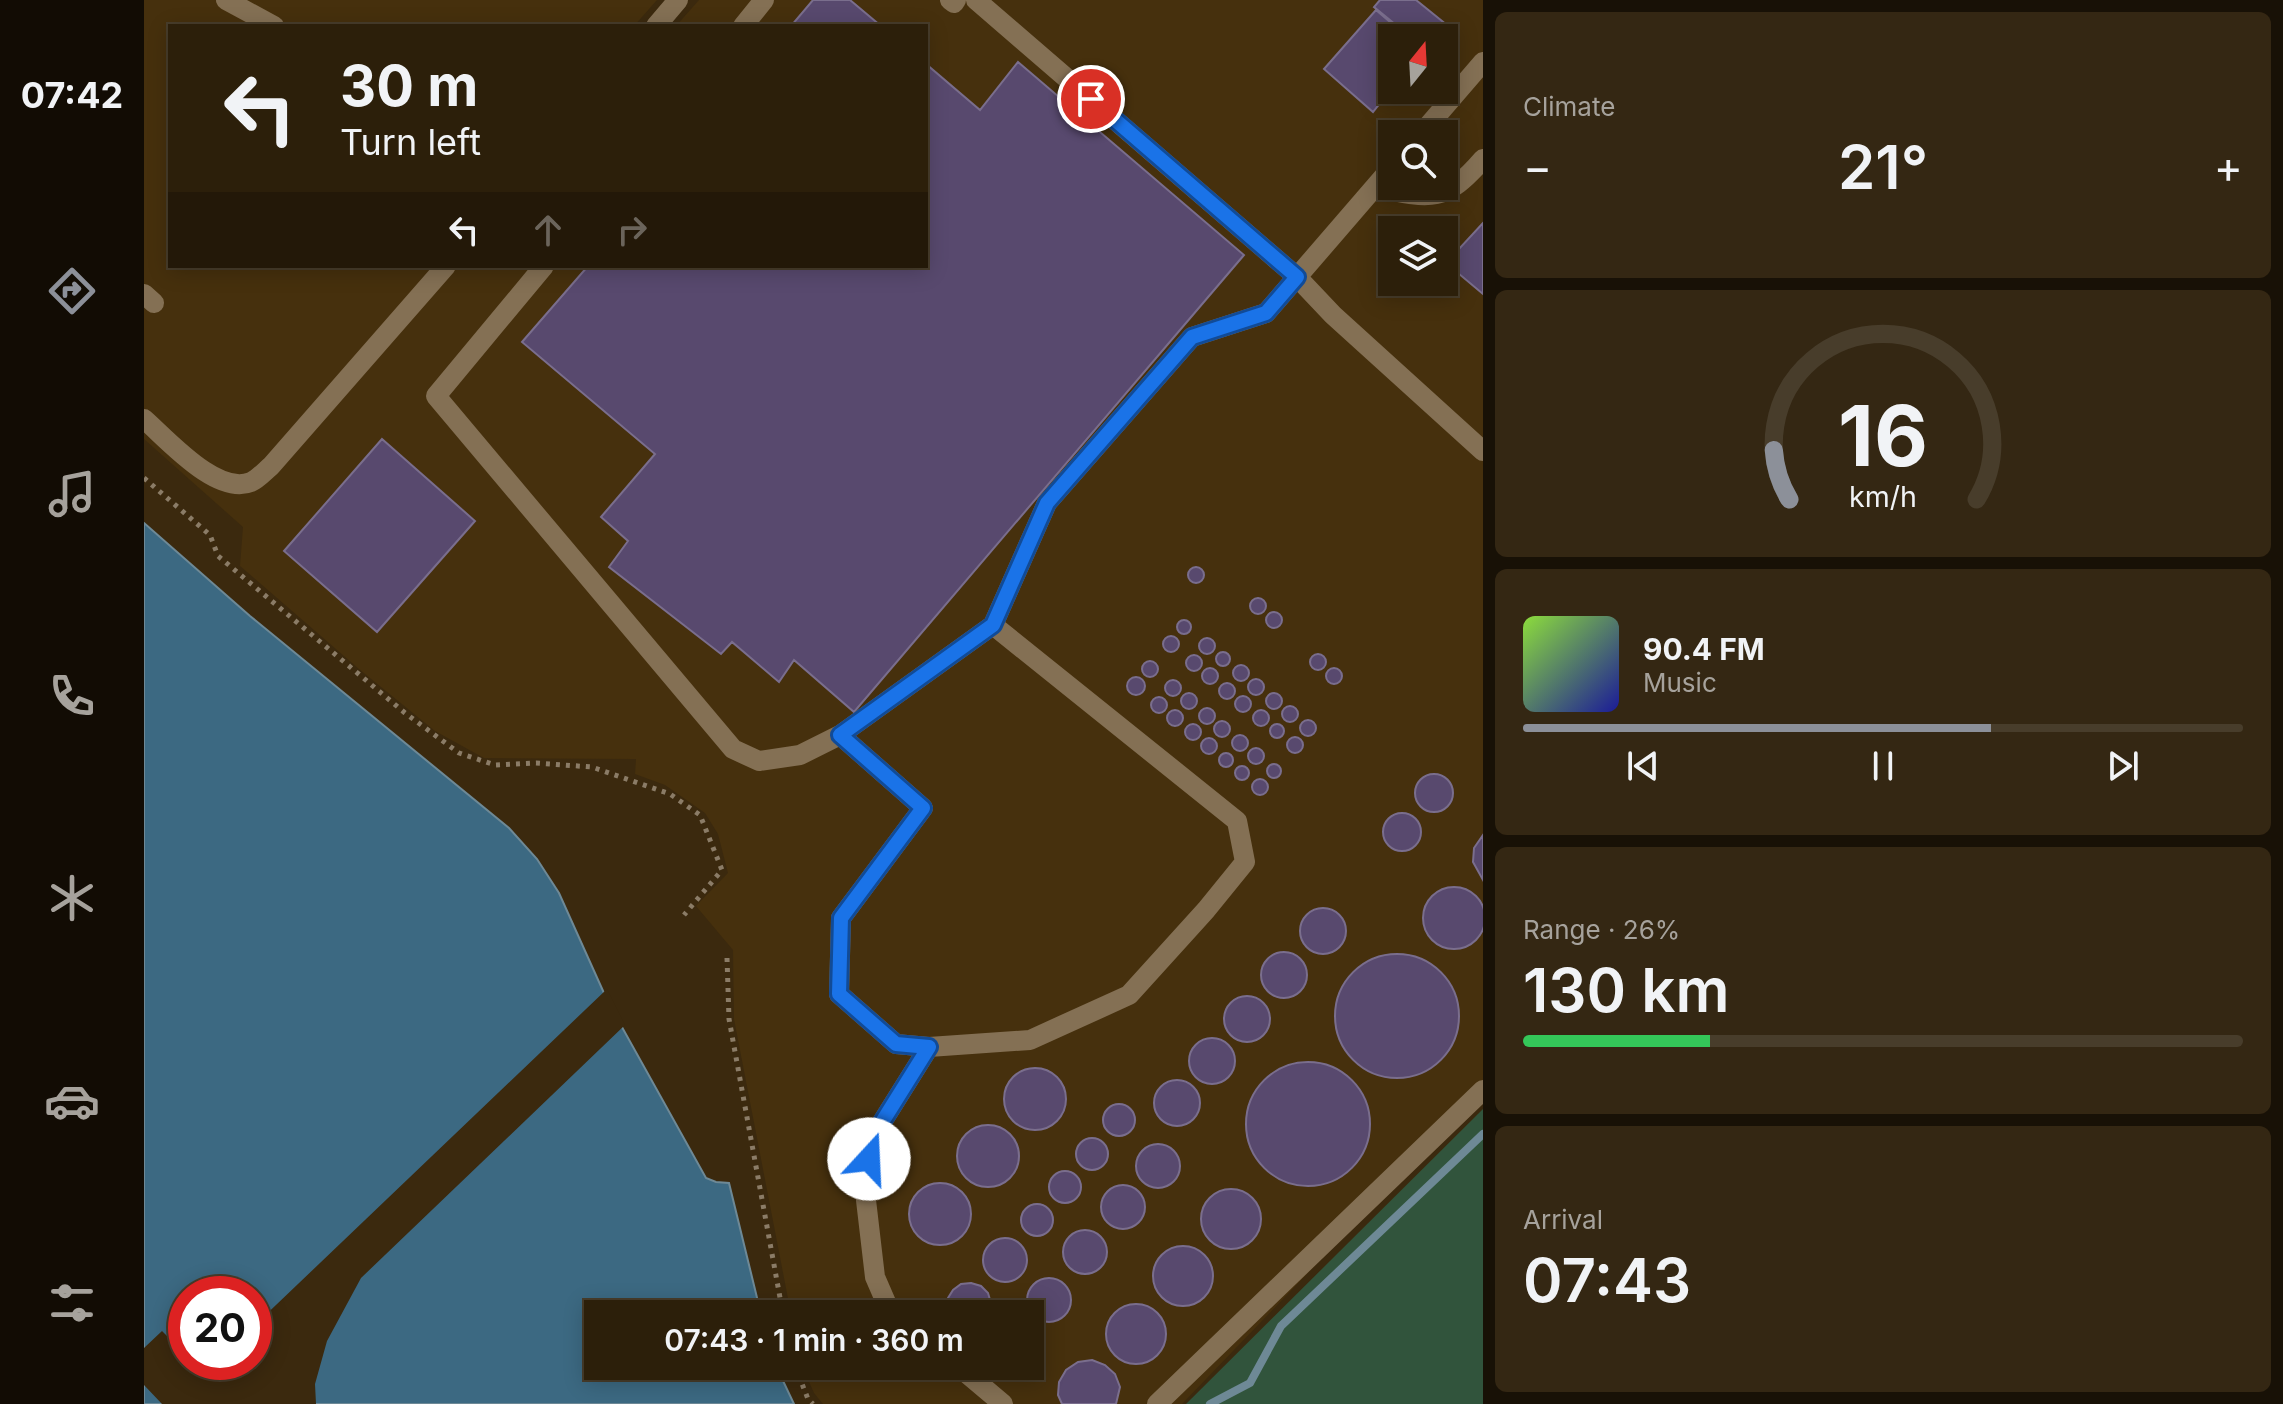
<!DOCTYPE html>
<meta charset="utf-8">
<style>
body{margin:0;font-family:Inter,sans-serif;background:#342713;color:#f1f3f6;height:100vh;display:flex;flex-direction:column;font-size:30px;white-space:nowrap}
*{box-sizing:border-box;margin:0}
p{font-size:26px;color:#a6a29c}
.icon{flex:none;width:44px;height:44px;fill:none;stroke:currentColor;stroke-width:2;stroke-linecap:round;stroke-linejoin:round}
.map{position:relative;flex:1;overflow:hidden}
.side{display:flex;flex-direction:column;gap:12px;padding:12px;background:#181106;width:800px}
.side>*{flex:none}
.banner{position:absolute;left:24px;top:24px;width:760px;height:244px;border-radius:0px;box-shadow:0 4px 20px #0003,0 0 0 2px #483d2b;background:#2c1f0a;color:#f1f3f6;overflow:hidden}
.needle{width:52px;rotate:18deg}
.fabs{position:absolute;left:1234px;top:24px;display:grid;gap:16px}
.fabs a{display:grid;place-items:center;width:80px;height:80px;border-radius:0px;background:#2c1f0a;box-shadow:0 4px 20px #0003,0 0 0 2px #483d2b;font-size:40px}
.speed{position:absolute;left:24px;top:1276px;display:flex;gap:16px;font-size:40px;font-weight:700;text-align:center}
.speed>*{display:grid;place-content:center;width:104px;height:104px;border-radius:50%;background:#2c1f0a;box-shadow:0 4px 20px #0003,0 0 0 2px #483d2b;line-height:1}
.speed .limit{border:12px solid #d22;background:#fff;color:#111}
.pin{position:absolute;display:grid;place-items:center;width:68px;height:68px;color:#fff;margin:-34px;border:4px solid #fff;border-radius:50%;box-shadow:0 2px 8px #0007}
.me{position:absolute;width:88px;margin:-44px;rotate:20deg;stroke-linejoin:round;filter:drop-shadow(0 0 6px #0008)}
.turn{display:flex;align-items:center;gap:28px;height:168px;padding:0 40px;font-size:36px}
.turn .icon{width:104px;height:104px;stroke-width:2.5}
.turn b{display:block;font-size:56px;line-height:68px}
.lanes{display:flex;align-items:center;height:76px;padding:0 40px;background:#0003;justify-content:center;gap:40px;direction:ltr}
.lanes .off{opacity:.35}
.big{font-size:60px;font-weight:600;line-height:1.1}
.side .card{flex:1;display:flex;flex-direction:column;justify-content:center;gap:12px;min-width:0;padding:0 28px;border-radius:12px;background:#342713}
.side .dial{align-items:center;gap:0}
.dial svg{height:208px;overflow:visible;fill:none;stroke:#483d2b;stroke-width:7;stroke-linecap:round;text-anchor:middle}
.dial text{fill:#f1f3f6;stroke:none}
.song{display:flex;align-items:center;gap:24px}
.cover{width:96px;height:96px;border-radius:12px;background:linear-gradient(135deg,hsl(90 70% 55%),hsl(240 70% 35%))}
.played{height:8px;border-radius:4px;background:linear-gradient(90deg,#8c9099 65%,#483d2b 65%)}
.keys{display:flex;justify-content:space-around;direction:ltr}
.heat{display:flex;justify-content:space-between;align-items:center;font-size:44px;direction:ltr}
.charge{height:12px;border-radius:6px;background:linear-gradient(90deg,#34c759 26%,#483d2b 0)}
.trip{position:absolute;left:440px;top:1300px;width:460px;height:80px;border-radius:0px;background:#2c1f0a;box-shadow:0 4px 20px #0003,0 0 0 2px #483d2b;font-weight:600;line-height:80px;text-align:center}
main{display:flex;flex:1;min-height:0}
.menu{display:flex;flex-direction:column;width:144px;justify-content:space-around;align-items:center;background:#120c04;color:#a6a29c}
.menu .icon{width:56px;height:56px}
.menu .selected{color:#8c9099}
.menu b{font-size:36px;color:#f1f3f6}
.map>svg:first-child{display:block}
.built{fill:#46300d;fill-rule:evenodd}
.green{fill:#31543c}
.water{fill:#3c6982;stroke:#6e8996;stroke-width:2;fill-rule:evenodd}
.pier{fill:#3b290e}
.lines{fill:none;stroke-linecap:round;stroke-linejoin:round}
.stream{stroke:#6e8996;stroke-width:8}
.building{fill:#58496e;stroke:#7a6e8d;stroke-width:2}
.path{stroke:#8b7c67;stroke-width:5;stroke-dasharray:4 6;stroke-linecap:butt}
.minor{stroke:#847054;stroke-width:20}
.route-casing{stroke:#114b97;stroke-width:20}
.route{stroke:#1a73e8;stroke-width:14}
</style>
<main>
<nav class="menu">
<b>07:42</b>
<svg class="icon selected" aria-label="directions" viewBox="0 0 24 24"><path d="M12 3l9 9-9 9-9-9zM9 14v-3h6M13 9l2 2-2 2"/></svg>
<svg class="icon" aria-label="music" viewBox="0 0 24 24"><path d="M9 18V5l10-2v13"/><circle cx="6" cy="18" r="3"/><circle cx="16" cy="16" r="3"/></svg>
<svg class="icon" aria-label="phone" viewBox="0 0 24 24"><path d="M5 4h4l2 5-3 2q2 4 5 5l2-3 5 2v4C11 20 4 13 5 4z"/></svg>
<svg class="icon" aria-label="climate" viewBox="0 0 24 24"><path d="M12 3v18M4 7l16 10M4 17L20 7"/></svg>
<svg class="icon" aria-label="car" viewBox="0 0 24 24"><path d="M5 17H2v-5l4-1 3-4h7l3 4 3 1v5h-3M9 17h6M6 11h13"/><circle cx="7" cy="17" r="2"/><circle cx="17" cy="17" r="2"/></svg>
<svg class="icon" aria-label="filters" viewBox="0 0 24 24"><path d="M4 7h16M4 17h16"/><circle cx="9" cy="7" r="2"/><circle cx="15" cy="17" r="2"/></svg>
</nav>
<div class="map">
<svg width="1339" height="1404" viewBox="0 0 1339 1404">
<rect width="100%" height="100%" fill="#3b290e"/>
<!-- built -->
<path class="built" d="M0,0h513l-23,26h-464v240h756v-240h-250l23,-26h784v1091l-301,313h-359l-9,-11 -12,-27h228v-52h-239l-57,-295 -1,-69 -37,-44 32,-33 -10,-39 -13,-21 -40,-28 -30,-11 1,-15 -152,-1 -49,-27 -76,-62 -119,-103 3,-39 -99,-88zM1248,38h52v52h-52zM1248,134h52v52h-52zM1248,230h52v52h-52z"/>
<!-- green -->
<path class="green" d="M1339,1109v295h-297z"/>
<!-- water -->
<path class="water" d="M0,523l106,93 259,212 28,31 22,34 49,109 98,176 10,4 13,1 32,131h-163v52h178l18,38h-650zM42,1294h68v68h-68z"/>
<!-- pier -->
<path class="pier" d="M463,989l18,36 -264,253 -34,63 -12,43 1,20h-154l-18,-19v-37l18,-17 24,24v7h7l11,11 13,-11h37v-36z"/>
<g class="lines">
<!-- stream -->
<path class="stream" d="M1066,1404l40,-21 31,-57 202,-192"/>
</g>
<!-- building -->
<path class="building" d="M669,0h37l31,26h-90z
M1236,0h36l42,34 -14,20v-16h-32l-38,-31z
M1232,10l21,18 -7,7 4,3 -2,50 -19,24 -49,-43z
M874,62l226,193 -390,457 -60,-52 -15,22 -47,-40 -11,12 -112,-87 19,-26 -27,-24 54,-63 -133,-112 66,-76h338v-202l54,46z
M1339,223v71l-37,-31z
M238,439l93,82 -98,111 -93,-81z
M1044 575a8 8 0 1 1 16 0a8 8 0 1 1-16 0Z
M1106 606a8 8 0 1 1 16 0a8 8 0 1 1-16 0Z
M1122 620a8 8 0 1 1 16 0a8 8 0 1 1-16 0Z
M1033 627a7 7 0 1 1 14 0a7 7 0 1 1-14 0Z
M1019 644a8 8 0 1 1 16 0a8 8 0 1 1-16 0Z
M1055 646a8 8 0 1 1 16 0a8 8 0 1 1-16 0Z
M1072 659a7 7 0 1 1 14 0a7 7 0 1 1-14 0Z
M1166 662a8 8 0 1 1 16 0a8 8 0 1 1-16 0Z
M1042 663a8 8 0 1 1 16 0a8 8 0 1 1-16 0Z
M998 669a8 8 0 1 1 16 0a8 8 0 1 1-16 0Z
M1089 673a8 8 0 1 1 16 0a8 8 0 1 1-16 0Z
M1182 676a8 8 0 1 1 16 0a8 8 0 1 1-16 0Z
M1058 676a8 8 0 1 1 16 0a8 8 0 1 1-16 0Z
M983 686a9 9 0 1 1 18 0a9 9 0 1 1-18 0Z
M1104 687a8 8 0 1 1 16 0a8 8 0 1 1-16 0Z
M1021 688a8 8 0 1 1 16 0a8 8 0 1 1-16 0Z
M1075 691a8 8 0 1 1 16 0a8 8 0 1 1-16 0Z
M1122 701a8 8 0 1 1 16 0a8 8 0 1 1-16 0Z
M1037 701a8 8 0 1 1 16 0a8 8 0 1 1-16 0Z
M1091 704a8 8 0 1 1 16 0a8 8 0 1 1-16 0Z
M1007 705a8 8 0 1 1 16 0a8 8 0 1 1-16 0Z
M1138 714a8 8 0 1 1 16 0a8 8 0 1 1-16 0Z
M1055 716a8 8 0 1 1 16 0a8 8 0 1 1-16 0Z
M1023 718a8 8 0 1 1 16 0a8 8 0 1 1-16 0Z
M1109 718a8 8 0 1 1 16 0a8 8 0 1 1-16 0Z
M1156 728a8 8 0 1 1 16 0a8 8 0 1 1-16 0Z
M1070 729a8 8 0 1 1 16 0a8 8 0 1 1-16 0Z
M1126 731a7 7 0 1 1 14 0a7 7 0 1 1-14 0Z
M1041 732a8 8 0 1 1 16 0a8 8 0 1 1-16 0Z
M1088 743a8 8 0 1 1 16 0a8 8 0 1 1-16 0Z
M1143 745a8 8 0 1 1 16 0a8 8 0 1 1-16 0Z
M1057 746a8 8 0 1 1 16 0a8 8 0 1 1-16 0Z
M1104 756a8 8 0 1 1 16 0a8 8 0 1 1-16 0Z
M1075 760a7 7 0 1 1 14 0a7 7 0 1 1-14 0Z
M1123 771a7 7 0 1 1 14 0a7 7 0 1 1-14 0Z
M1091 773a7 7 0 1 1 14 0a7 7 0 1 1-14 0Z
M1271 793a19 19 0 1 1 38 0a19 19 0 1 1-38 0Z
M1108 787a8 8 0 1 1 16 0a8 8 0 1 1-16 0Z
M1239 832a19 19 0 1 1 38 0a19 19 0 1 1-38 0Z
M1339,835v45l-10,-18 1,-14z
M1279 918a31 31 0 1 1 62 0a31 31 0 1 1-62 0Z
M1156 931a23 23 0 1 1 46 0a23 23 0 1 1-46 0Z
M1117 975a23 23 0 1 1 46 0a23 23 0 1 1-46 0Z
M1191 1016a62 62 0 1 1 124 0a62 62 0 1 1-124 0Z
M1080 1019a23 23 0 1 1 46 0a23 23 0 1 1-46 0Z
M1045 1061a23 23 0 1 1 46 0a23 23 0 1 1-46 0Z
M1102 1124a62 62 0 1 1 124 0a62 62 0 1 1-124 0Z
M860 1099a31 31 0 1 1 62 0a31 31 0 1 1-62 0Z
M1010 1103a23 23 0 1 1 46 0a23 23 0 1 1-46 0Z
M959 1120a16 16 0 1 1 32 0a16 16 0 1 1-32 0Z
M813 1156a31 31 0 1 1 62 0a31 31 0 1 1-62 0Z
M932 1154a16 16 0 1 1 32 0a16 16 0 1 1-32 0Z
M992 1166a22 22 0 1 1 44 0a22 22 0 1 1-44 0Z
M905 1187a16 16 0 1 1 32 0a16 16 0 1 1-32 0Z
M765 1214a31 31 0 1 1 62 0a31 31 0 1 1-62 0Z
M957 1207a22 22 0 1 1 44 0a22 22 0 1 1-44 0Z
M1057 1219a30 30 0 1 1 60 0a30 30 0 1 1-60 0Z
M877 1220a16 16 0 1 1 32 0a16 16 0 1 1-32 0Z
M919 1252a22 22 0 1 1 44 0a22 22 0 1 1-44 0Z
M839 1260a22 22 0 1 1 44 0a22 22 0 1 1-44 0Z
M1009 1276a30 30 0 1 1 60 0a30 30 0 1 1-60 0Z
M883 1300a22 22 0 1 1 44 0a22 22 0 1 1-44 0Z
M827,1283l10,3 7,7 3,10 -1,11h-41l-1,-16 5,-8 8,-6z
M962 1334a30 30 0 1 1 60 0a30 30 0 1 1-60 0Z
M886,1327l8,13 -1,10 -7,10z
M948,1360l13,5 10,9 5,13 -4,17h-54l-4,-9 1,-13 7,-12 12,-8z"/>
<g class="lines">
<!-- path -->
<path class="path" d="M0,478l66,57 8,21 187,157 54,40 36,12 41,-2 56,4 78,27 30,21 22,55 -38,45
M583,958l2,61 54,295
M651,1366l13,33 5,5"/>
<!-- minor -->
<path class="minor" d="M82,0l48,26
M806,0l4,3 2,-3
M832,0l321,277 36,38 150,136
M512,26l22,-26
M599,26l21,-26
M1277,134l62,-72
M1231,187c55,12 69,17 108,-28
M400,266l-108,130 297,353 26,12 41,-6 40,-20 153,-110 244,196 8,41 -39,48 -77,85 -99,45 -101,7 -55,88 -10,48 11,94 13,30 9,7
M0,294l10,9
M0,419c24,21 73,77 107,63 7,-3 14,-11 20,-16l175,-200
M849,625l54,-122 145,-166 74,-24 126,-146
M696,735l83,73 -82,110 -2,76 57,50 33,3
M814,1366l45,38
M1013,1404l326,-314"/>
</g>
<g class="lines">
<defs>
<path id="route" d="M725,1159l5,-24 55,-88 -33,-3 -57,-50 2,-76 82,-110 -83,-73 153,-110 54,-122 145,-166 74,-24 31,-36 -206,-178"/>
</defs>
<!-- route casing -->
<use href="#route" class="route-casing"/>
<!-- route -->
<use href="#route" class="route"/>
</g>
</svg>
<div class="fabs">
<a><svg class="needle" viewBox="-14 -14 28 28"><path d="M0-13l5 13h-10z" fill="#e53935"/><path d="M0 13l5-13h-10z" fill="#a6a29c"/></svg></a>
<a><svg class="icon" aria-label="search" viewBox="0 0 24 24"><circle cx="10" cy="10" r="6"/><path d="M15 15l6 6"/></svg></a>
<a><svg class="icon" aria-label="layers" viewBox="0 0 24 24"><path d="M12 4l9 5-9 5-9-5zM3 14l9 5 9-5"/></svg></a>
</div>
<div class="speed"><div class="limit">20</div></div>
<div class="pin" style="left:947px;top:99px;background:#d93025"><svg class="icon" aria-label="arrive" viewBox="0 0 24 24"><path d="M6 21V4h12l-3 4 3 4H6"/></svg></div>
<svg class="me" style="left:725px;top:1159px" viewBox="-20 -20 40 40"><circle r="19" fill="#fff"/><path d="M0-13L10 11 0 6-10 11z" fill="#1a73e8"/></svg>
<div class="trip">07:43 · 1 min · 360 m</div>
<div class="banner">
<div class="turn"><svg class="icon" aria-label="left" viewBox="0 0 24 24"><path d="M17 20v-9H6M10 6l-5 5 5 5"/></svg><div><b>30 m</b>Turn left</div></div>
<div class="lanes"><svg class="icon" aria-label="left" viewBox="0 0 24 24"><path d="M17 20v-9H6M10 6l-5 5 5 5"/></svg><svg class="icon off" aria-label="ahead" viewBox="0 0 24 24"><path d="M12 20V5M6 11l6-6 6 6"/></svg><svg class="icon off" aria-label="right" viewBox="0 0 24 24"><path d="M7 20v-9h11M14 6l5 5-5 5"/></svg></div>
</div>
</div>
<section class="side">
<div class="card"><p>Climate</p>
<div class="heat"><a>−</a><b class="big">21°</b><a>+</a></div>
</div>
<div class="card dial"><svg viewBox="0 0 100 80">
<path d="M14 69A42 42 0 1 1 86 69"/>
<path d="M14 69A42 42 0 0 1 8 50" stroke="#8c9099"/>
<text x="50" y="56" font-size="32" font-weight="700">16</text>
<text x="50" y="72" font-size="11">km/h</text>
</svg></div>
<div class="card">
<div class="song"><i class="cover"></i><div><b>90.4 FM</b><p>Music</p></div></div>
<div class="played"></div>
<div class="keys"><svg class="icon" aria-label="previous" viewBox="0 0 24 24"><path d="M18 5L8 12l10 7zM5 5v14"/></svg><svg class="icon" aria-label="pause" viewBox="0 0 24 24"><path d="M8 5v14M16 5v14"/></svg><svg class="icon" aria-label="next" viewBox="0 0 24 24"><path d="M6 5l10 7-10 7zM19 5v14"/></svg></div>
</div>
<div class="card"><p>Range · 26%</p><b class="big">130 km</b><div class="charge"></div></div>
<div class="card"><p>Arrival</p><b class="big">07:43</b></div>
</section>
</main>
